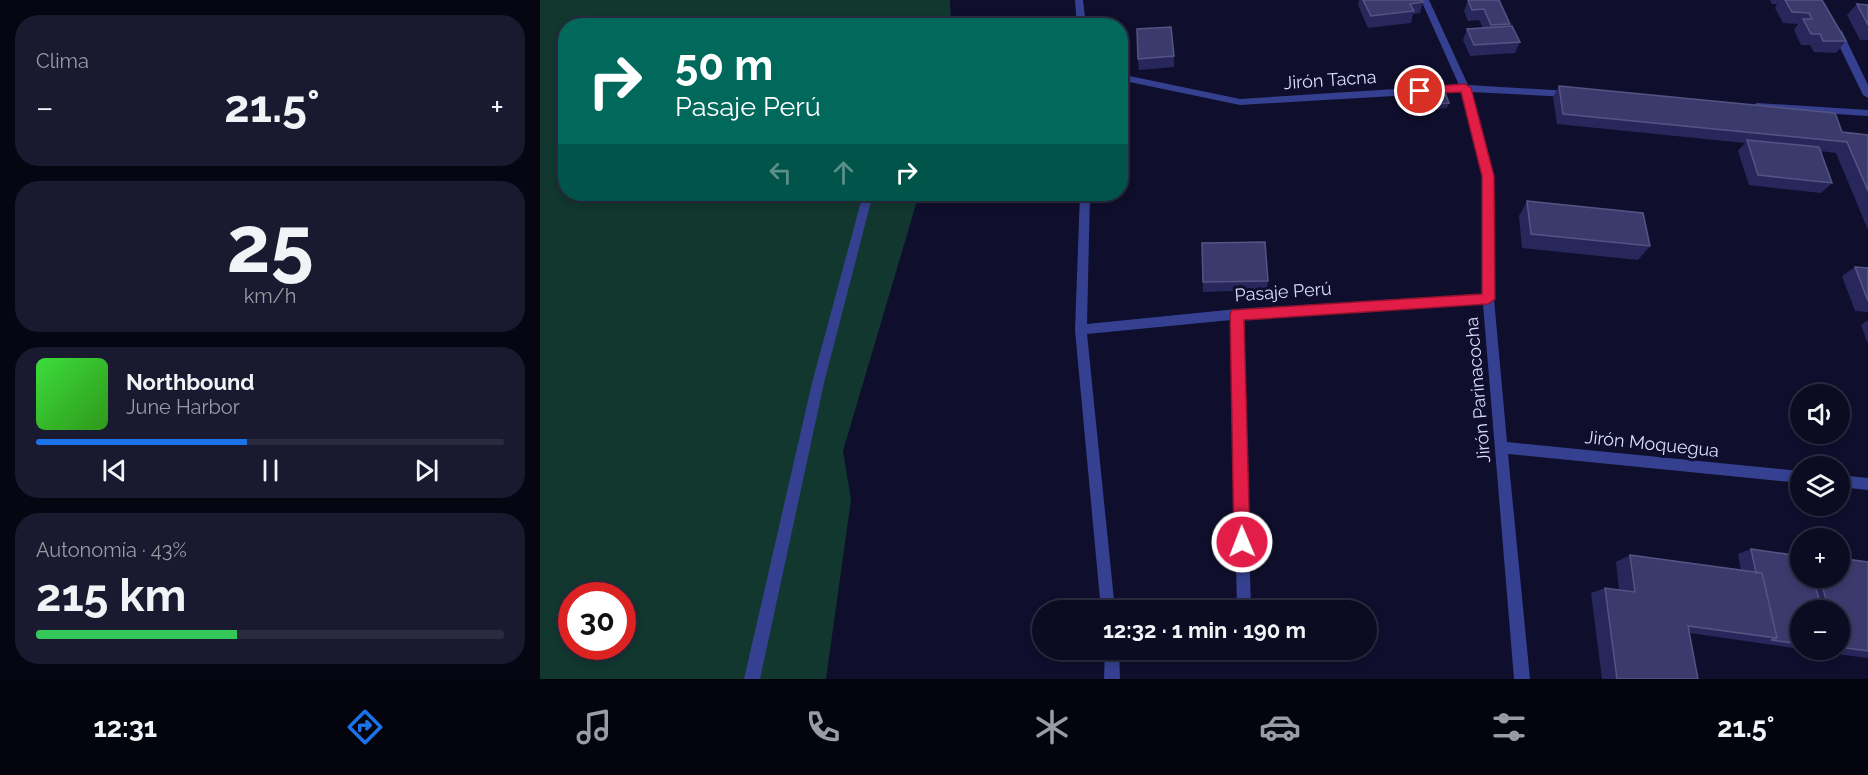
<!DOCTYPE html>
<html lang="es">
<meta charset="utf-8">
<style>
body{margin:0;font-family:Raleway,sans-serif;background:#19192f;color:#f1f3f6;height:100vh;display:flex;flex-direction:column;font-size:22px;white-space:nowrap}
*{box-sizing:border-box;margin:0}
p{font-size:20px;color:#9a9ba5}
.icon{flex:none;width:33px;height:33px;fill:none;stroke:currentColor;stroke-width:2;stroke-linecap:round;stroke-linejoin:round}
.map{position:relative;flex:1;overflow:hidden}
.sheet{display:flex;flex-direction:column;gap:15px;padding:15px;background:#060613;width:540px}
.sheet>*{flex:none}
.top-card{position:absolute;left:18px;top:18px;width:570px;height:183px;border-radius:24px;box-shadow:0 3px 9px #0003,0 0 0 2px #2b2b40;background:#00695c;color:#fff;overflow:hidden}
.buttons{position:absolute;left:1250px;top:384px;display:grid;gap:12px}
.buttons a{display:grid;place-items:center;width:60px;height:60px;border-radius:50%;background:#0b0b22;box-shadow:0 3px 9px #0003,0 0 0 2px #2b2b40;font-size:30px}
.speed{position:absolute;left:18px;top:582px;display:flex;gap:12px;font-size:30px;font-weight:700;text-align:center}
.speed>*{display:grid;place-content:center;width:78px;height:78px;border-radius:50%;background:#0b0b22;box-shadow:0 3px 9px #0003,0 0 0 2px #2b2b40;line-height:1}
.speed .limit{border:9px solid #d22;background:#fff;color:#111}
.pin{position:absolute;display:grid;place-items:center;width:51px;height:51px;color:#fff;margin:-26px;border:3px solid #fff;border-radius:50%;box-shadow:0 2px 6px #0007}
.me{position:absolute;width:66px;margin:-33px;rotate:359deg;stroke-linejoin:round;filter:drop-shadow(0 0 4px #0008)}
.turn{display:flex;align-items:center;gap:21px;height:126px;padding:0 18px;font-size:27px}
.turn .icon{width:78px;height:78px;stroke-width:2.5}
.turn b{display:block;font-size:42px;line-height:51px}
.lanes{display:flex;align-items:center;height:57px;padding:0 18px;background:#0003;justify-content:center;gap:30px;direction:ltr}
.lanes .off{opacity:.35}
.big{font-size:45px;font-weight:700;line-height:1.1}
.sheet .tile{flex:1;display:flex;flex-direction:column;justify-content:center;gap:9px;min-width:0;padding:0 21px;border-radius:24px;background:#19192f}
.sheet .dial{align-items:center;gap:0}
.dial b{font-size:78px;line-height:1}
.song{display:flex;align-items:center;gap:18px}
.cover{width:72px;height:72px;border-radius:9px;background:linear-gradient(135deg,hsl(120 70% 55%),hsl(110 70% 35%))}
.played{height:6px;border-radius:3px;background:linear-gradient(90deg,#1a73e8 45%,#2b2b40 45%)}
.keys{display:flex;justify-content:space-around;direction:ltr}
.heat{display:flex;justify-content:space-between;align-items:center;font-size:33px;direction:ltr}
.charge{height:9px;border-radius:4px;background:linear-gradient(90deg,#34c759 43%,#2b2b40 0)}
.trip{position:absolute;left:492px;top:600px;width:345px;height:60px;border-radius:30px;background:#0b0b22;box-shadow:0 3px 9px #0003,0 0 0 2px #2b2b40;font-weight:700;line-height:60px;text-align:center}
.menu{display:flex;height:96px;justify-content:space-around;align-items:center;background:#04040e;color:#9a9ba5}
.menu .icon{width:42px;height:42px}
.menu .selected{color:#1a73e8}
.menu b{font-size:27px;color:#f1f3f6}
main{display:flex;flex:1;min-height:0}
.map>svg:first-child{display:block}
.green{fill:#11372f;fill-rule:evenodd}
.lines{fill:none;stroke-linecap:round;stroke-linejoin:round}
.street{fill:#354190;fill-rule:evenodd}
.wall{fill:#28275b}
.building{fill:#3b3a6d;stroke:#545484;stroke-width:1.5}
.route{fill:#e11d48;stroke:#92132f;stroke-width:1.5}
.labels{text-anchor:middle;stroke-width:6;stroke-linejoin:round;paint-order:stroke}
.street-label{font-size:18px;fill:#dadcff;stroke:#0f0f2d}
</style>
<main>
<section class="sheet">
<div class="tile"><p>Clima</p>
<div class="heat"><a>−</a><b class="big">21.5°</b><a>+</a></div>
</div>
<div class="tile dial"><b>25</b><p>km/h</p></div>
<div class="tile">
<div class="song"><i class="cover"></i><div><b>Northbound</b><p>June Harbor</p></div></div>
<div class="played"></div>
<div class="keys"><svg class="icon" aria-label="previous" viewBox="0 0 24 24"><path d="M18 5L8 12l10 7zM5 5v14"/></svg><svg class="icon" aria-label="pause" viewBox="0 0 24 24"><path d="M8 5v14M16 5v14"/></svg><svg class="icon" aria-label="next" viewBox="0 0 24 24"><path d="M6 5l10 7-10 7zM19 5v14"/></svg></div>
</div>
<div class="tile"><p>Autonomía · 43%</p><b class="big">215 km</b><div class="charge"></div></div>
</section>
<div class="map">
<svg width="1328" height="679" viewBox="0 0 1328 679">
<rect width="100%" height="100%" fill="#0f0f2d"/>
<!-- green -->
<path class="green" d="M0,0h410l1,25 -385,1v168h353l-76,257 8,49 -25,179h-286zM32,596h50v50h-50z"/>
<g class="lines">
<!-- street -->
<path class="street" d="M535,0h8l3,26h-9z
M881,0h8l39,85 101,6 5,3 -5,3 -98,-5 22,84 1,123 13,143 293,29v12l-292,-29 22,225h-16l-31,-375 -240,15 8,291h-14l-6,-290 -144,14 28,276h-14l-26,-280 5,-136h10l-3,130 150,-15 245,-15 1,-118 -22,-84 -221,13 -120,-25v-6l120,25 219,-14z
M1297,28l5,3 26,54v13l-5,-3 -31,-64z
M1217,103l111,7v6l-111,-7 -5,-3z
M323,194h10l-49,189 -64,296h-16l68,-296z
M1299,475l29,3v12l-29,-3z
M565,650h14l1,29h-16z"/>
</g>
<!-- wall -->
<path class="wall" d="M819,0h63l1,2 -3,11 -7,1 -2,9 -43,5 -10,-23z
M928,0h31l11,24 -1,2 11,16 -5,11 -45,3 -7,-16 4,-11 16,-1 -4,-8 -11,1 -4,-10z
M1230,0h52l24,41 -10,12 -22,-1 -4,-7h-9l-7,-15 4,-6 -15,-1 -8,-15 2,-4h-5z
M1317,4l11,1v35h-8l-13,-25z
M634,56v11l-35,3 -1,-11z
M1019,86l283,46 26,3v95l-32,-77 -16,-2 12,32 -11,10 -72,-8 -11,-34 7,-8 -188,-19 -4,-27z
M870,90l39,13 -2,5 -33,3 -6,-16z
M987,201l123,45 -12,14 -116,-12 -3,-32z
M662,243l66,38 -1,9 -64,2z
M1315,267l13,1v44l-13,-1 -13,-35z
M1328,320v24l-7,-19z
M1211,549l49,29h39l29,-16v96l-63,-8h34v-40h-39v39l-110,-16 8,46h-96l-11,-86 14,-5 14,2 -3,-28 14,-7 111,16 -3,-17z"/>
<!-- building -->
<path class="building" d="M823,0h59l1,2 -13,2 4,7 -43,5z
M928,0h31l11,24 -19,1 -7,-16 -12,1z
M1245,0h37l24,41h-23l-3,-7h-9l-8,-15h9l-3,-6 -17,-1z
M1317,4l11,1v20z
M972,26l8,16 -46,3 -7,-16z
M631,27l3,29 -36,3 -1,-30z
M1019,86l276,27 7,19 26,3v56l-21,-49 -284,-28z
M903,87l6,16 -33,2 -6,-15z
M1207,140l72,7 13,36 -74,-8z
M987,201l116,12 7,33 -119,-12z
M725,242l3,39 -65,1 -1,-39z
M1315,267l13,1v33z
M1211,549l49,7v22h13l9,32h-22v34l-29,-4 6,-2 -15,-65h-6z
M1090,555l132,18 15,65 -89,-12 10,53h-81l-12,-91 30,4z
M1299,558l29,4v89l-29,-4v-37h-10l-9,-32h19z"/>
<!-- route -->
<path class="route" d="M925,84l6,4 23,88 1,123 -7,5 -244,16 6,222 -2,6 -6,2 -6,-2 -2,-6 -4,-228 2,-4 250,-16v-118l-21,-84 -41,2 -5,-3 5,-4z"/>
<g class="labels">
<!-- street labels -->
<g class="street-label">
<text transform="translate(790 80) rotate(-4)" y="6">Jirón Tacna</text>
<text transform="translate(743 292) rotate(-4)" y="6">Pasaje Perú</text>
<text transform="translate(938 390) rotate(-95)" y="6">Jirón Parinacocha</text>
<text transform="translate(1112 444) rotate(6)" y="6">Jirón Moquegua</text>
</g>
</g>
</svg>
<div class="buttons">
<a><svg class="icon" aria-label="sound" viewBox="0 0 24 24"><path d="M4 9h4l5-4v14l-5-4H4zM17 9q2 3 0 6"/></svg></a>
<a><svg class="icon" aria-label="layers" viewBox="0 0 24 24"><path d="M12 4l9 5-9 5-9-5zM3 14l9 5 9-5"/></svg></a>
<a>+</a>
<a>−</a>
</div>
<div class="speed"><div class="limit">30</div></div>
<div class="pin" style="left:880px;top:91px;background:#d93025"><svg class="icon" aria-label="arrive" viewBox="0 0 24 24"><path d="M6 21V4h12l-3 4 3 4H6"/></svg></div>
<svg class="me" style="left:702px;top:542px" viewBox="-20 -20 40 40"><circle r="17" fill="#e11d48" stroke="#fff" stroke-width="3"/><path d="M0-11L8 9 0 5-8 9z" fill="#fff"/></svg>
<div class="trip">12:32 · 1 min · 190 m</div>
<div class="top-card">
<div class="turn"><svg class="icon" aria-label="right" viewBox="0 0 24 24"><path d="M7 20v-9h11M14 6l5 5-5 5"/></svg><div><b>50 m</b>Pasaje Perú</div></div>
<div class="lanes"><svg class="icon off" aria-label="left" viewBox="0 0 24 24"><path d="M17 20v-9H6M10 6l-5 5 5 5"/></svg><svg class="icon off" aria-label="ahead" viewBox="0 0 24 24"><path d="M12 20V5M6 11l6-6 6 6"/></svg><svg class="icon" aria-label="right" viewBox="0 0 24 24"><path d="M7 20v-9h11M14 6l5 5-5 5"/></svg></div>
</div>
</div>
</main>
<nav class="menu">
<b>12:31</b>
<svg class="icon selected" aria-label="directions" viewBox="0 0 24 24"><path d="M12 3l9 9-9 9-9-9zM9 14v-3h6M13 9l2 2-2 2"/></svg>
<svg class="icon" aria-label="music" viewBox="0 0 24 24"><path d="M9 18V5l10-2v13"/><circle cx="6" cy="18" r="3"/><circle cx="16" cy="16" r="3"/></svg>
<svg class="icon" aria-label="phone" viewBox="0 0 24 24"><path d="M5 4h4l2 5-3 2q2 4 5 5l2-3 5 2v4C11 20 4 13 5 4z"/></svg>
<svg class="icon" aria-label="climate" viewBox="0 0 24 24"><path d="M12 3v18M4 7l16 10M4 17L20 7"/></svg>
<svg class="icon" aria-label="car" viewBox="0 0 24 24"><path d="M5 17H2v-5l4-1 3-4h7l3 4 3 1v5h-3M9 17h6M6 11h13"/><circle cx="7" cy="17" r="2"/><circle cx="17" cy="17" r="2"/></svg>
<svg class="icon" aria-label="filters" viewBox="0 0 24 24"><path d="M4 7h16M4 17h16"/><circle cx="9" cy="7" r="2"/><circle cx="15" cy="17" r="2"/></svg>
<b>21.5°</b>
</nav>
